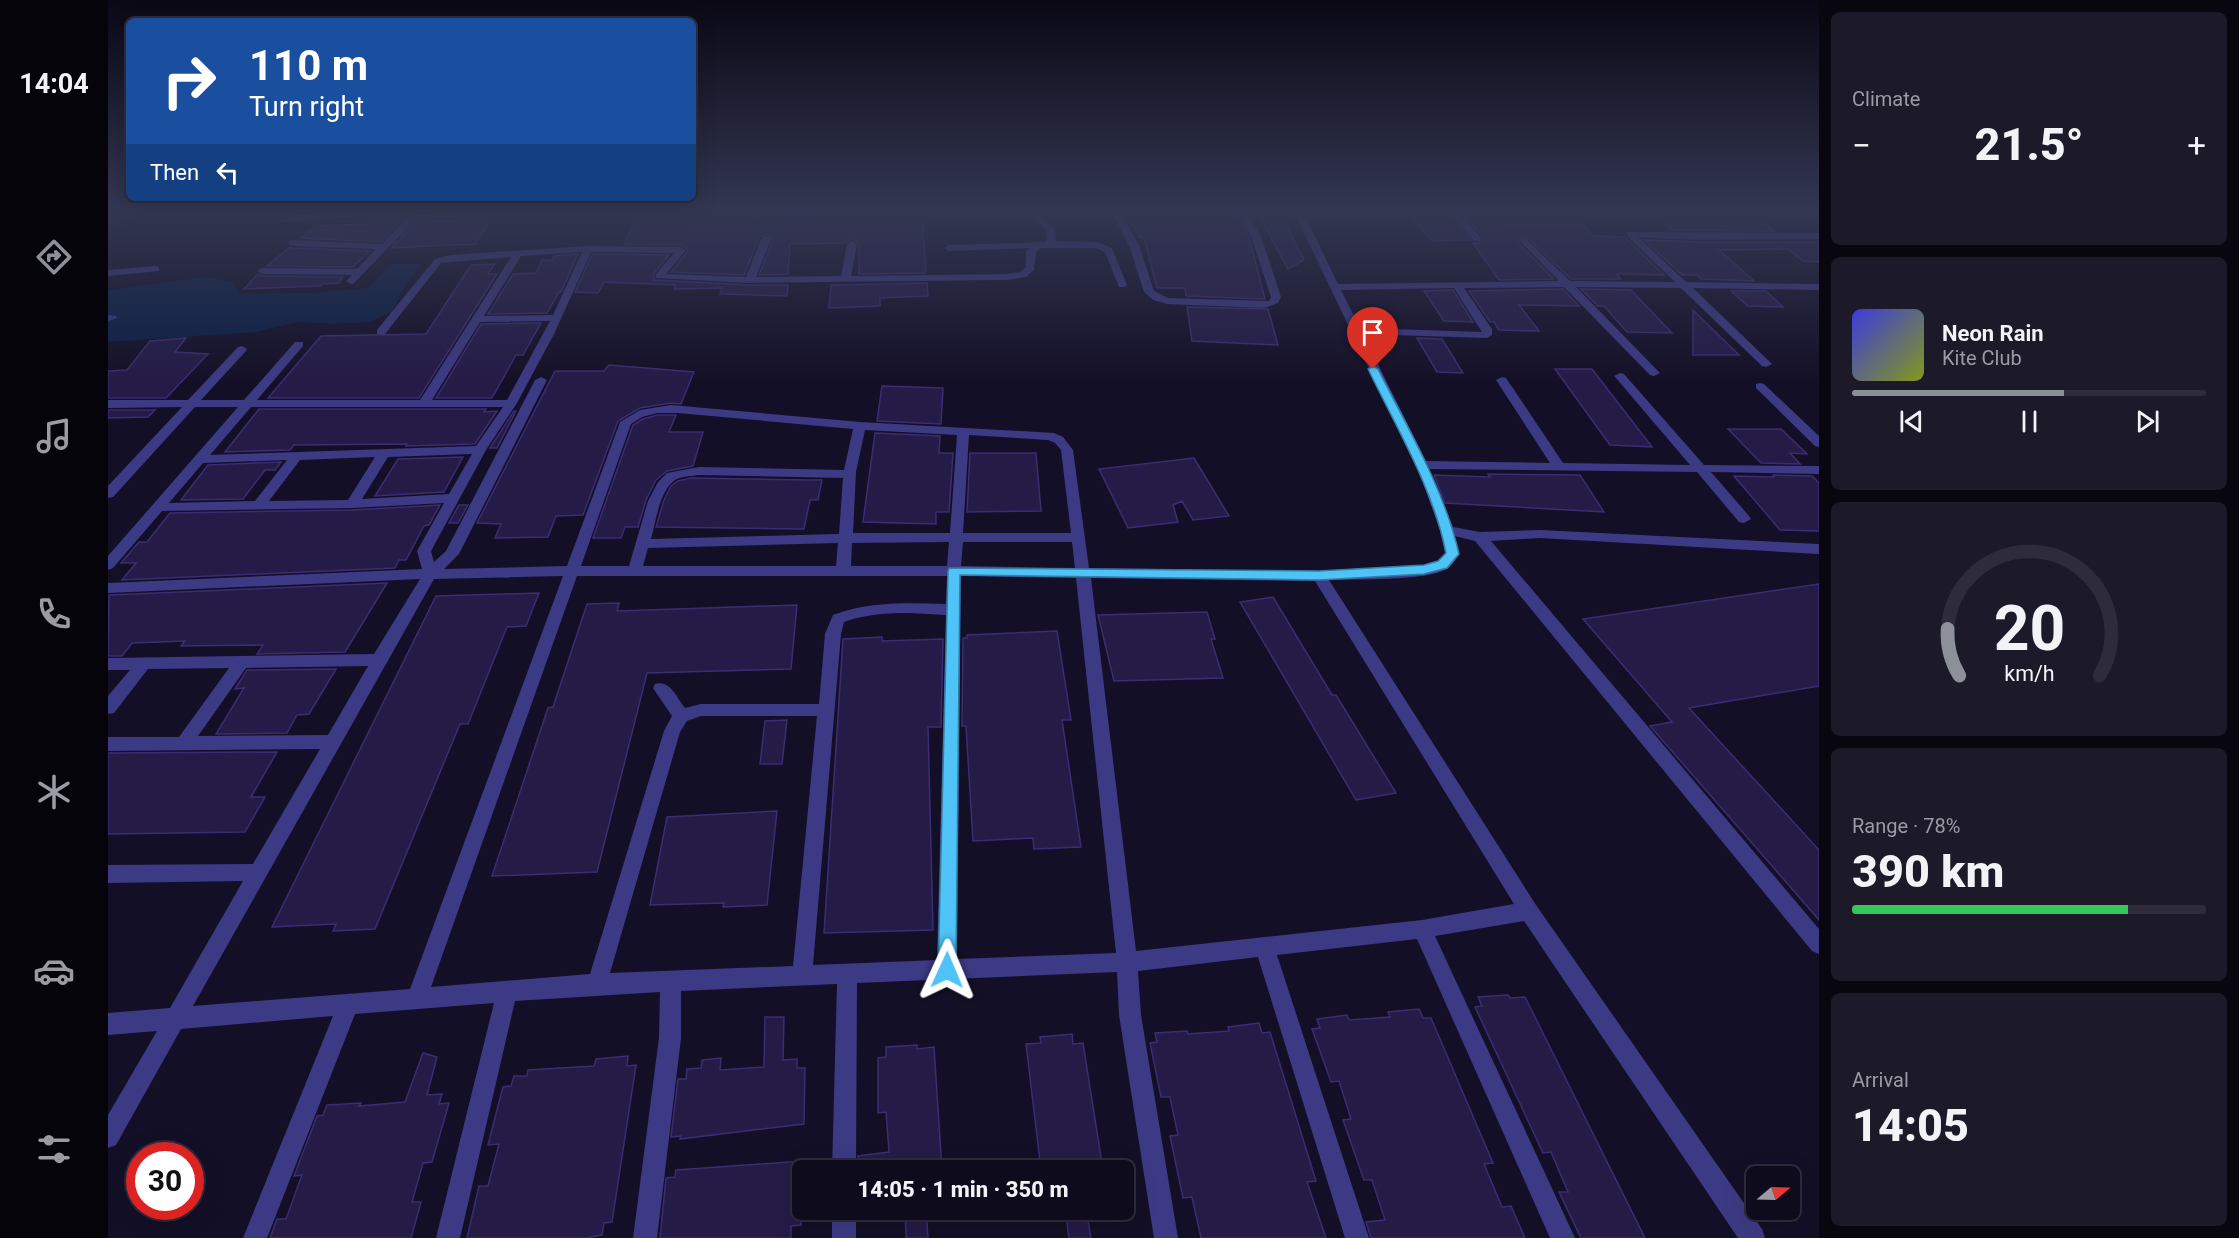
<!DOCTYPE html>
<meta charset="utf-8">
<style>
body{margin:0;font-family:Roboto,sans-serif;background:#1c1929;color:#f1f3f6;height:100vh;display:flex;flex-direction:column;font-size:22px;white-space:nowrap}
*{box-sizing:border-box;margin:0}
p{font-size:20px;color:#9b9ba3}
.icon{flex:none;width:33px;height:33px;fill:none;stroke:currentColor;stroke-width:2;stroke-linecap:round;stroke-linejoin:round}
.map{position:relative;flex:1;overflow:hidden}
.details{display:flex;flex-direction:column;gap:12px;padding:12px;background:#08060f;width:420px}
.details>*{flex:none}
.guide{position:absolute;left:18px;top:18px;width:570px;height:183px;border-radius:9px;box-shadow:0 6px 24px #0002,0 0 0 2px #2e2b3b;background:#1a4fa0;color:#fff;overflow:hidden}
.needle{width:39px;rotate:71deg}
.fabs{position:absolute;left:1638px;top:1166px;display:grid;gap:12px}
.fabs a{display:grid;place-items:center;width:54px;height:54px;border-radius:9px;background:#0e0b1c;box-shadow:0 6px 24px #0002,0 0 0 2px #2e2b3b;font-size:30px}
.speed{position:absolute;left:18px;top:1142px;display:flex;gap:12px;font-size:30px;font-weight:700;text-align:center}
.speed>*{display:grid;place-content:center;width:78px;height:78px;border-radius:50%;background:#0e0b1c;box-shadow:0 6px 24px #0002,0 0 0 2px #2e2b3b;line-height:1}
.speed .limit{border:9px solid #d22;background:#fff;color:#111}
.pin{position:absolute;display:grid;place-items:center;width:51px;height:51px;color:#fff;margin:-62px -26px;border-radius:50% 50% 50% 0;rotate:-45deg;box-shadow:0 0 6px #0007}
.pin .icon{rotate:45deg}
.me{position:absolute;width:66px;margin:-33px;rotate:1deg;stroke-linejoin:round;filter:drop-shadow(0 0 4px #0008)}
.turn{display:flex;align-items:center;gap:21px;height:126px;padding:0 24px;font-size:27px}
.turn .icon{width:78px;height:78px;stroke-width:2.5}
.turn b{display:block;font-size:42px;line-height:51px}
.then{display:flex;align-items:center;height:57px;padding:0 24px;background:#0003;gap:12px;font-size:22px}
.big{font-size:45px;font-weight:800;line-height:1.1}
.details .widget{flex:1;display:flex;flex-direction:column;justify-content:center;gap:9px;min-width:0;padding:0 21px;border-radius:9px;background:#1c1929}
.details .dial{align-items:center;gap:0}
.dial svg{height:156px;overflow:visible;fill:none;stroke:#2e2b3b;stroke-width:7;stroke-linecap:round;text-anchor:middle}
.dial text{fill:#f1f3f6;stroke:none}
.song{display:flex;align-items:center;gap:18px}
.cover{width:72px;height:72px;border-radius:9px;background:linear-gradient(135deg,hsl(240 70% 55%),hsl(70 70% 35%))}
.played{height:6px;border-radius:3px;background:linear-gradient(90deg,#8c9099 60%,#2e2b3b 60%)}
.keys{display:flex;justify-content:space-around;direction:ltr}
.heat{display:flex;justify-content:space-between;align-items:center;font-size:33px;direction:ltr}
.charge{height:9px;border-radius:4px;background:linear-gradient(90deg,#34c759 78%,#2e2b3b 0)}
.trip{position:absolute;left:684px;top:1160px;width:342px;height:60px;border-radius:9px;background:#0e0b1c;box-shadow:0 6px 24px #0002,0 0 0 2px #2e2b3b;font-weight:800;line-height:60px;text-align:center}
main{display:flex;flex:1;min-height:0}
.menu{display:flex;flex-direction:column;width:108px;justify-content:space-around;align-items:center;background:#06040b;color:#9b9ba3}
.menu .icon{width:42px;height:42px}
.menu .active{color:#8c9099}
.menu b{font-size:27px;color:#f1f3f6}
.map>svg:first-child{display:block}
.water{fill:#0a1f44}
.building{fill:#241b47;stroke:#3b2d73;stroke-width:1.5}
.lines{fill:none;stroke-linecap:round;stroke-linejoin:round}
.minor{fill:#3d3a85;fill-rule:evenodd}
.route{fill:#4fc3f7;stroke:#337fa1;stroke-width:1.5}
</style>
<main>
<nav class="menu">
<b>14:04</b>
<svg class="icon active" aria-label="directions" viewBox="0 0 24 24"><path d="M12 3l9 9-9 9-9-9zM9 14v-3h6M13 9l2 2-2 2"/></svg>
<svg class="icon" aria-label="music" viewBox="0 0 24 24"><path d="M9 18V5l10-2v13"/><circle cx="6" cy="18" r="3"/><circle cx="16" cy="16" r="3"/></svg>
<svg class="icon" aria-label="phone" viewBox="0 0 24 24"><path d="M5 4h4l2 5-3 2q2 4 5 5l2-3 5 2v4C11 20 4 13 5 4z"/></svg>
<svg class="icon" aria-label="climate" viewBox="0 0 24 24"><path d="M12 3v18M4 7l16 10M4 17L20 7"/></svg>
<svg class="icon" aria-label="car" viewBox="0 0 24 24"><path d="M5 17H2v-5l4-1 3-4h7l3 4 3 1v5h-3M9 17h6M6 11h13"/><circle cx="7" cy="17" r="2"/><circle cx="17" cy="17" r="2"/></svg>
<svg class="icon" aria-label="filters" viewBox="0 0 24 24"><path d="M4 7h16M4 17h16"/><circle cx="9" cy="7" r="2"/><circle cx="15" cy="17" r="2"/></svg>
</nav>
<div class="map">
<svg width="1711" height="1238" viewBox="0 0 1711 1238">
<rect width="100%" height="100%" fill="#130f26"/>
<!-- water -->
<path class="water" d="M283,264h30l-20,29 -9,19 -23,10 -36,2 -35,-2 -42,10 -148,10v-52l96,-13 29,5 7,11h68l59,-5z"/>
<!-- building -->
<path class="building" d="M533,210h107l-1,6 175,-6 4,63 -67,1v-31l-8,-4 -6,4 -55,1 -2,30 -29,1 14,-35 -6,-6 -8,4 -15,37 -73,-3 17,-21 -1,-3 -6,-3 -57,-1z
M1016,210h110l15,27 16,62 -79,-3 -1,-8h-28l-13,-50h-4z
M1148,210h22l26,50 -16,9z
M1298,210h40l25,30 -39,1z
M1352,210h32l14,14h75l13,12 31,1 39,38 -48,-1 5,5h-50l-46,-43 -6,3 -1,4 36,36 -55,1 -26,-37h9v-7z
M1557,210l86,3 23,18 -102,-1 -22,-17h17z
M292,218l-3,4h3l-19,20 -80,-4 15,-12 52,-2 4,-5z
M384,218l-17,26 -84,4 25,-26z
M1536,240l57,2h118v20l-16,-1 -16,-12 -68,1 35,31 -53,-2 -4,-4h-15z
M182,247l2,1 78,3 -17,16 -86,-1z
M470,254l-17,38h-2l-12,21 -59,1 25,-40 23,-1 6,-13h10l2,-4z
M484,254l77,1 -15,18v7l96,5h38l-1,11 -67,-2 2,-6 -48,1 2,-4 -72,-3 -6,11 -23,-1z
M387,264l-7,10h9l-78,124h-151l53,-62 105,-2 45,-69z
M150,274l4,2 81,1 -4,6 -17,1 -2,2 -76,3z
M819,283l1,13 -48,2v8l-51,2 2,-23z
M1455,289l16,17 -60,-1 20,26 -40,-1 -5,-8h-4l-21,-31z
M1473,289l50,1 41,43 -45,-1 -23,-26h-6z
M1340,290h5l20,32 -29,-1 -20,-30z
M1623,291h35l17,16 -35,-1z
M1079,307l81,2 10,36 -86,-4z
M1585,310l46,45h-46z
M433,323l-18,32h-7l-24,43h-56l45,-74z
M78,338l-11,14 33,2 -42,44h-58v-27l19,-1 23,-29z
M1309,338l25,1 21,34 -26,-1z
M501,365l85,7 -13,32 -10,-1 -31,5 -22,13 -35,94 -27,1 -8,21 -53,1 6,-14 -24,-1 78,-152h49z
M1447,369h37l60,78 -42,-2z
M774,386l61,2 -2,36 -64,-3z
M151,409h227l-2,3 13,-1 -22,33 -69,2 1,-2 -113,1 -4,5 -65,2z
M0,410h47l-7,7 -40,1z
M406,411h2l-19,37h-7z
M549,415h19l-7,17h34l-10,34 -26,5 -11,9 -10,20 -8,27h-13l-4,11h-28l40,-113 10,-6z
M1620,429h53l26,25 -17,-1 10,11 -39,-1z
M767,433l65,3 -1,17h14l-4,59h-13v12l-73,-2z
M862,453h66l5,58 -74,1z
M355,457l-19,35 -69,4 23,-37z
M1086,458l35,58 -36,4 -11,-19 -9,4 5,17 -50,6 -29,-59z
M173,462l-6,8h-10l-22,29 -62,1 27,-35z
M1380,474l92,1 24,37 -159,-9 -11,-28 56,2z
M1665,475l39,1 7,7v48l-39,-1 -46,-54 40,1z
M583,478l116,2h15l-4,20h-8l-6,29 -148,-2 8,-27 7,-14 7,-5z
M332,505l-11,20 -5,1 -18,34h-7l-4,8 -273,12 14,-17h-15l18,-21h8l23,-29 182,-3z
M351,505h9l-10,18h-9z
M279,583l-42,69 -88,2 6,-9 -82,1 4,-5 -53,2 -10,13h-14l1,-61z
M1711,584v102l-130,22 130,142v70l-169,-194 22,-4 -89,-103z
M431,593l-13,33 -19,1 -39,97h-8l-85,205 -42,2 3,-7 -64,3 164,-331z
M1165,597l59,98h4l60,98 -40,7 -116,-198z
M511,603l-2,8 180,-6 -6,64 -144,4 -50,199 -105,4 56,-168 5,-1 34,-103z
M1099,612l8,27h-4l12,39 -109,3 -16,-66z
M949,631l14,89h-9l19,127 -47,2 -1,-11 -60,3 -7,-115h-4l1,-88h4v-3z
M774,637v4l61,-2 -2,88h-13l5,203 -109,3 19,-294z
M228,669l-27,45 -12,1 -10,18 -71,1 28,-46 -9,1 12,-19z
M679,720l-5,44h-22l5,-43z
M169,752l-26,45h14l-20,35 -137,2v-81z
M669,811l-10,94 -44,2 1,-4 -74,2 17,-88z
M1400,995l2,3 15,-1 120,241h-64l-22,-46h9l-17,-40 -8,1 -68,-146 7,-1 -4,-9z
M1311,1009l4,9h8l62,145 -9,1 18,43 9,-1 14,32h-154l-5,-16 19,-2 -13,-40h-8l-21,-60 8,-1 -12,-38 -8,1 -19,-53 8,-1 -3,-9 30,-4 2,5 41,-3 -2,-5z
M657,1017h19l-1,43 14,-1v9h8l-1,56 -124,15 1,-3 -10,1 7,-58h8l1,-10 14,-1 1,-8 19,-2 -1,12 44,-3z
M1151,1023l3,10 8,-1 46,149 -9,1 19,56h-125l-9,-41 -9,1 -13,-62 8,-1 -8,-38h-9l-11,-54 7,-1 -2,-9 32,-2 1,3 41,-3 -1,-4z
M964,1034l1,10 10,-1 20,127h-62l-15,-126 15,-1 -1,-6z
M809,1045v4l17,-2 8,123h-84v-14l31,-4 -3,-40 -8,1v-55l8,-1v-10z
M315,1053l14,4 -10,38 15,-1 -3,10 10,-1 -17,59 -9,1 -11,39h9l-10,36h-141l7,-19h9l16,-44 -8,1 23,-60 6,-1 4,-10 34,-2 -2,3 46,-4z
M520,1056l-1,10 9,-1 -24,157 -8,1 -2,12 -16,3h-119l12,-52h9l11,-42 -11,1 15,-58 8,-1 3,-10h13l1,-6 66,-4 2,-7z
M695,1161l-2,64 -10,1v12h-131l6,-60 9,-1 1,-7z
M797,1209h21l2,29h-22z
M957,1209h21l5,29h-22z"/>
<g class="lines">
<!-- minor -->
<path class="minor" d="M171,210h9l-4,6 84,-6h50l-1,5 72,-5h52l-4,3 -122,7 -61,63 -3,1 -5,-3 6,-6 -90,-1 -5,-3 5,-3 95,1 19,-20 -84,-3 -5,-3 5,-3 90,4 26,-27 1,-4 -129,9 -4,-3z
M919,210h9l19,19 1,12 41,1 15,6 15,37 -2,2h-6l-14,-35 -9,-4h-55l-5,4 -2,18 -8,7 -20,3 -256,3 -94,-5v-4l18,-21 -83,-1 -37,82 -37,69 -31,47 -55,101 3,11 12,-11 89,-171 6,-3 6,3 -88,174 -15,15 123,-3 53,-144 20,-12 31,-5 189,17 194,11 9,4 10,13 16,118 230,3 105,-6 14,-4 7,-8 -5,-23 -19,-53 -128,-267h9l36,74 221,-3 -37,-38 -2,-2 5,-3 45,43 105,1 -48,-46v-4l192,1v6l-118,1 -63,-3 48,45 133,2v6l-126,-2 77,74 2,2 -6,3 -4,-1 -81,-78 -105,-1 82,84 2,2 -6,3 -4,-1 -86,-88 -100,1 28,41v6l-5,3 -124,-4 63,127 124,2 -54,-83 6,-3 4,1 57,85 127,2 -74,-87 -2,-2 6,-3 4,1 80,91 115,1v8l-108,-2 38,44 2,3 -7,4 -5,-1 -42,-50 -268,-3 24,58 27,5 60,-2 279,14v10l-279,-16 -49,3 328,388v25l-7,-3 -337,-410 -20,-5 4,18c-3,5 -7,12 -12,15 -21,12 -91,10 -118,11l207,325 226,324 3,9h-27l-214,-317 -89,15 140,302h-25l-133,-299 -140,16 92,283h-24l-87,-281 -120,14 3,44 37,223h-24l-35,-223 -2,-43 -260,11 -1,187h-24l5,-186 -156,7v47l-24,200h-24l26,-200 1,-46 -145,9 -55,237h-24l58,-235 -139,11 -88,224h-24l90,-222 -152,13 -65,116 -8,3v-33l49,-84 -49,4v-22l62,-5 73,-127 -135,2v-18l145,-1 67,-115 -212,2v-14h71l50,-69 -81,1 -34,44 -6,1v-18l22,-26h-22v-12l266,-4 46,-75 -312,14v-10l314,-14 -5,-18 27,-48 -92,5 -190,3 -49,57 -5,2v-14l130,-149h-43l-82,90 -5,1v-12l74,-79 -74,1v-8h80l50,-53 4,-1 5,3 -1,2 -45,49h43l51,-58h8v4l-46,54h163l91,-143 -70,6 -56,71h-8v-4l58,-71 16,-4 137,-9 93,1 5,3 -20,24 80,3 15,-38 5,-3 5,3 -15,38 85,-1 6,-32 5,-3 5,3 -6,32 155,-2 14,-2 6,-5v-16l3,-3 -80,3 -5,-3 5,-3 98,-3 -1,-12zM474,252l-29,63 -69,1 37,-60zM1346,288l28,44 -122,-4 -19,-38zM442,321l-43,79h-75l48,-78zM143,407h252l-27,39 -266,9zM549,413h21l175,16 -9,41 -145,-3 -32,6 -9,9 -10,19 -19,65h-48l50,-142 11,-7zM757,430l92,5 -7,98h-97l3,-61zM861,435l79,5 7,3 6,7 10,83h-108zM364,454l-23,40 -87,5 26,-42zM267,457l-27,43 -79,1 31,-41zM179,460l-32,41 -86,2 34,-40zM591,475l144,3 -4,56 -188,5c5,-17 8,-48 24,-59 6,-4 17,-4 24,-5zM841,542l-2,24h-96l1,-23zM855,542h109l3,26 -114,-2zM730,543l-2,23h-193l5,-18zM455,576l-153,413 -217,17 241,-427zM469,576h370l-1,28c-39,-1 -76,-3 -113,11l-8,19 -6,70h-118l-16,4c-8,-10 -15,-29 -30,-24l-2,4 19,28 -8,15 -74,243 -159,13zM853,576l115,2 40,375 -159,6zM983,578l224,3 199,323 -92,16 -286,31zM802,613l36,2 -9,345 -124,5 28,-331 3,-12c22,-8 43,-9 66,-9zM260,666l-40,69 -130,1 48,-68zM593,716h116l-24,250 -183,7 70,-241 7,-11z
M1003,210h9l20,38 14,43 14,7 101,3 2,-4 -20,-61 -15,-26h9l16,26 20,61 -3,6 -14,5 -97,-4 -14,-4 -9,-8 -14,-44z
M1340,210h9l23,27v4h-6z
M48,266l3,1v4l-51,5v-6z
M0,315l8,1 1,2 -9,3z
M1652,383l4,1 55,52v11l-4,-1 -59,-58v-4z
M724,1209h24v29h-24z"/>
</g>
<!-- sky -->
<linearGradient id="sky" x2="0" y2="1"><stop stop-color="#0a0815"/><stop offset="0.55" stop-color="#333752"/><stop offset="1" stop-color="#333752" stop-opacity="0"/></linearGradient>
<rect width="1711" height="384" fill="url(#sky)"/>
<!-- route -->
<path class="route" d="M1265,366l5,3c30,60 66,119 81,185l-12,14 -23,6 -105,6 -359,-5 -4,395 -2,6 -7,3 -7,-3 -2,-6 10,-399 1,-3 370,3 105,-6 14,-4 8,-8c-13,-65 -49,-124 -78,-184z"/>
</svg>
<div class="fabs">
<a><svg class="needle" viewBox="-14 -14 28 28"><path d="M0-13l5 13h-10z" fill="#e53935"/><path d="M0 13l5-13h-10z" fill="#9b9ba3"/></svg></a>
</div>
<div class="speed"><div class="limit">30</div></div>
<div class="pin" style="left:1265px;top:369px;background:#d93025"><svg class="icon" aria-label="arrive" viewBox="0 0 24 24"><path d="M6 21V4h12l-3 4 3 4H6"/></svg></div>
<svg class="me" style="left:839px;top:970px" viewBox="-20 -20 40 40"><path d="M0-17L14 15 0 8-14 15z" fill="#4fc3f7" stroke="#fff" stroke-width="4"/></svg>
<div class="trip">14:05 · 1 min · 350 m</div>
<div class="guide">
<div class="turn"><svg class="icon" aria-label="right" viewBox="0 0 24 24"><path d="M7 20v-9h11M14 6l5 5-5 5"/></svg><div><b>110 m</b>Turn right</div></div>
<div class="then">Then<svg class="icon" aria-label="left" viewBox="0 0 24 24"><path d="M17 20v-9H6M10 6l-5 5 5 5"/></svg></div>
</div>
</div>
<section class="details">
<div class="widget"><p>Climate</p>
<div class="heat"><a>−</a><b class="big">21.5°</b><a>+</a></div>
</div>
<div class="widget">
<div class="song"><i class="cover"></i><div><b>Neon Rain</b><p>Kite Club</p></div></div>
<div class="played"></div>
<div class="keys"><svg class="icon" aria-label="previous" viewBox="0 0 24 24"><path d="M18 5L8 12l10 7zM5 5v14"/></svg><svg class="icon" aria-label="pause" viewBox="0 0 24 24"><path d="M8 5v14M16 5v14"/></svg><svg class="icon" aria-label="next" viewBox="0 0 24 24"><path d="M6 5l10 7-10 7zM19 5v14"/></svg></div>
</div>
<div class="widget dial"><svg viewBox="0 0 100 80">
<path d="M14 69A42 42 0 1 1 86 69"/>
<path d="M14 69A42 42 0 0 1 8 45" stroke="#8c9099"/>
<text x="50" y="56" font-size="32" font-weight="700">20</text>
<text x="50" y="72" font-size="11">km/h</text>
</svg></div>
<div class="widget"><p>Range · 78%</p><b class="big">390 km</b><div class="charge"></div></div>
<div class="widget"><p>Arrival</p><b class="big">14:05</b></div>
</section>
</main>
